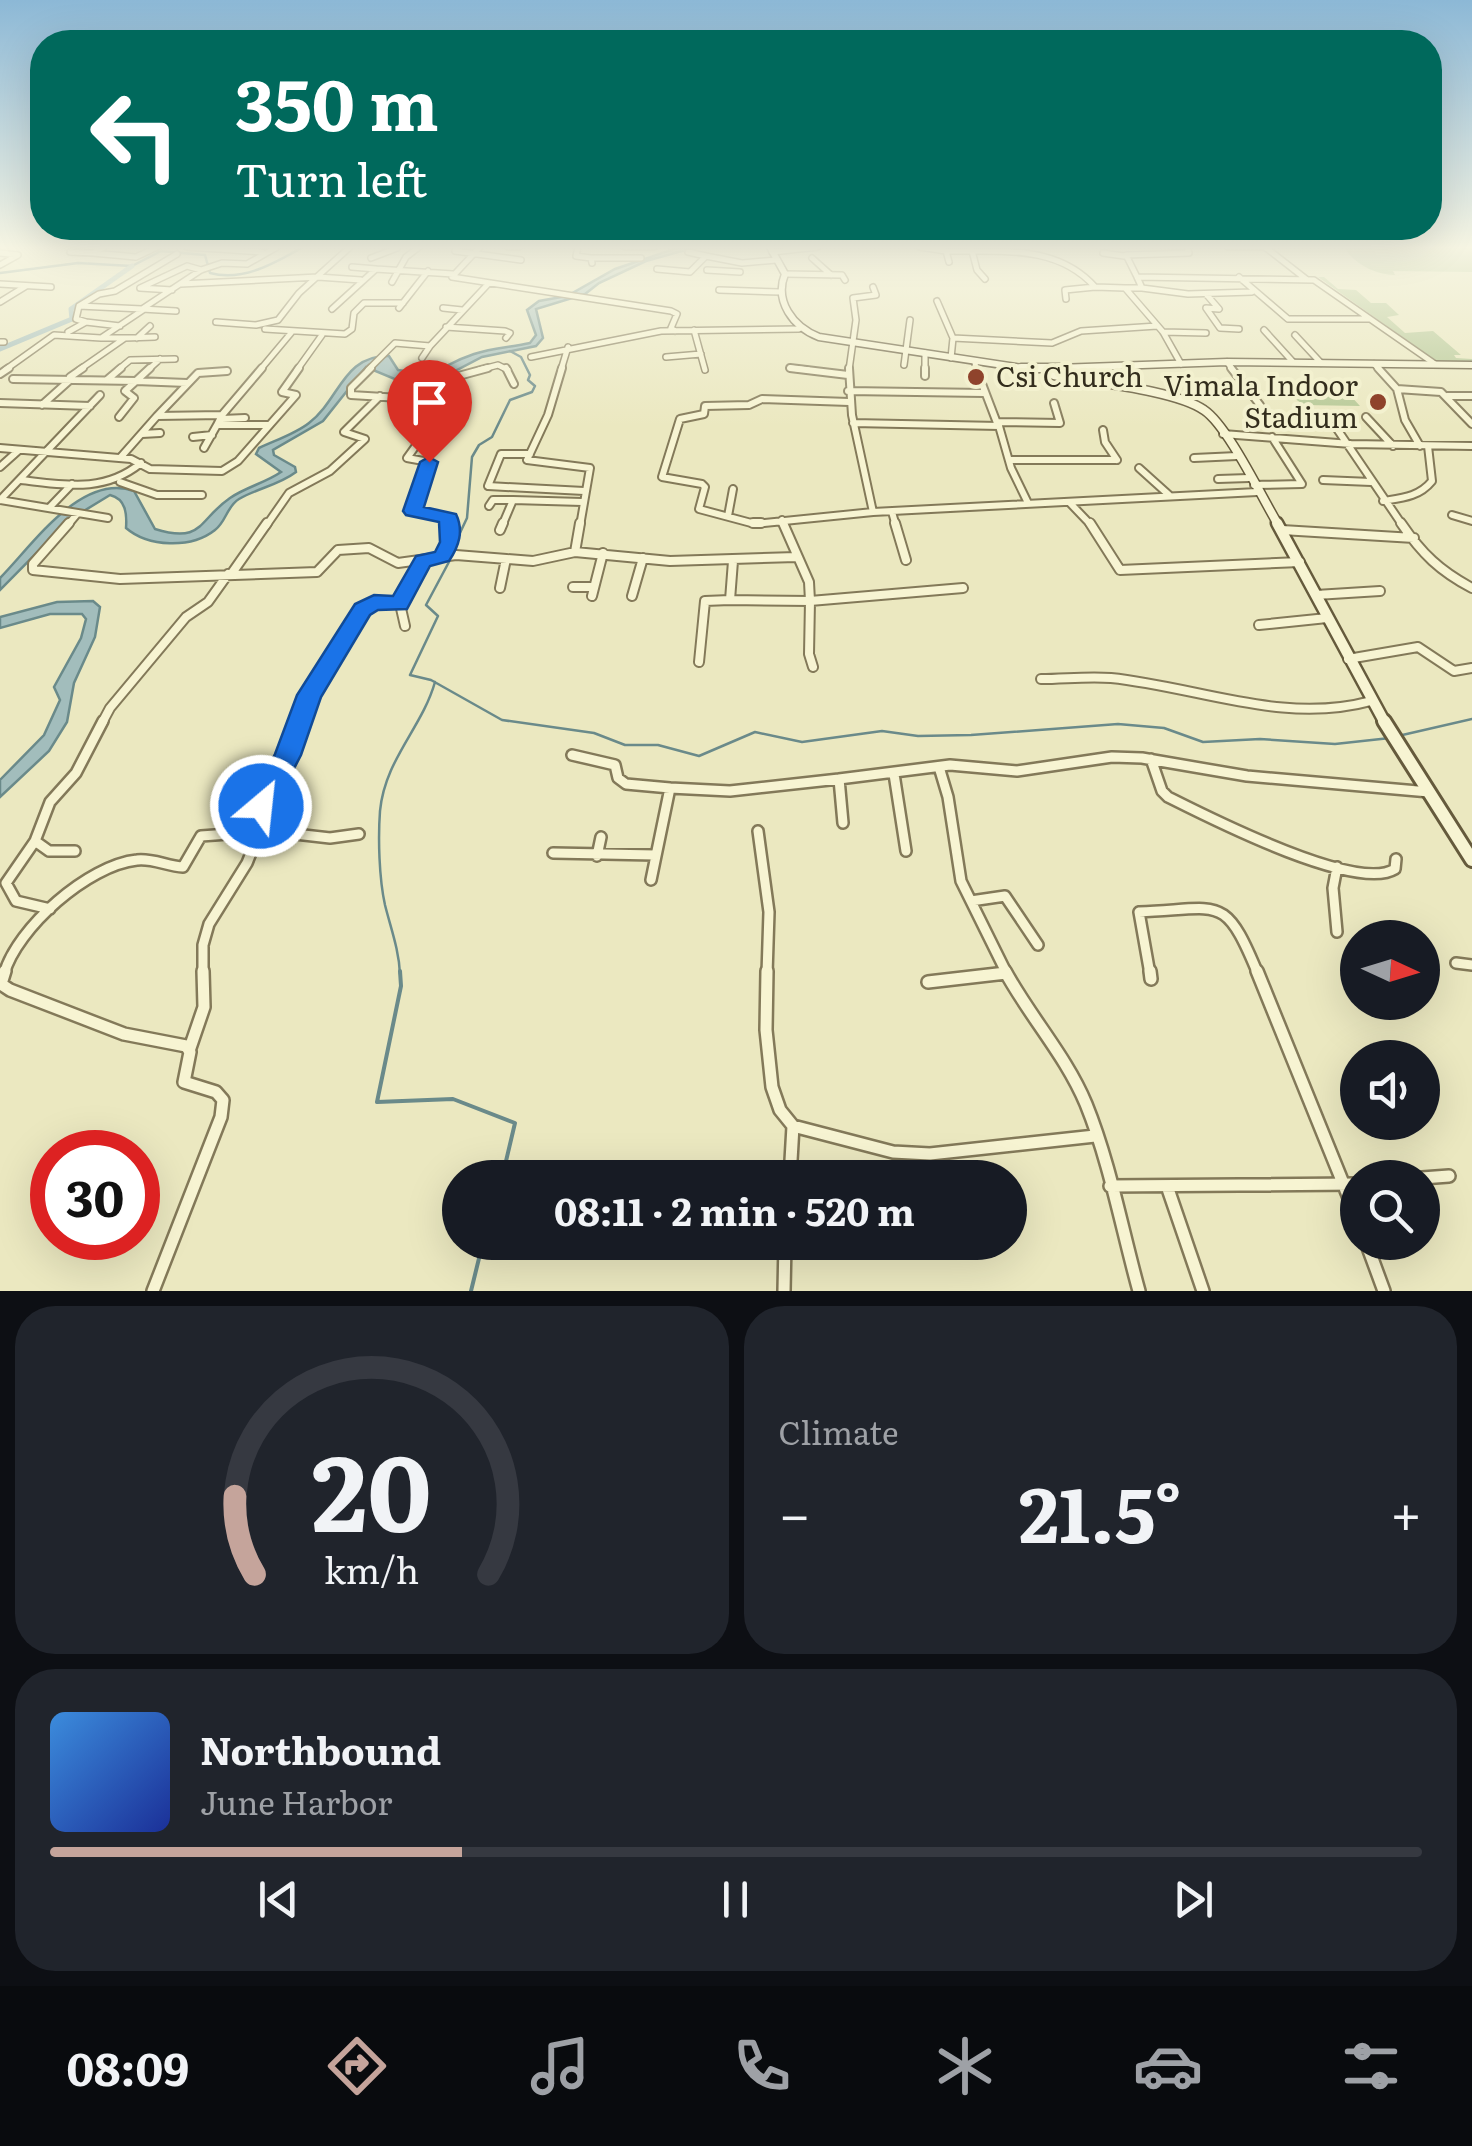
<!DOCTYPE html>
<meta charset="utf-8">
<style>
body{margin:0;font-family:Literata,serif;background:#20242c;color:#f1f3f6;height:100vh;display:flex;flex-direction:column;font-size:38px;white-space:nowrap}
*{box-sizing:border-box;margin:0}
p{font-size:32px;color:#9ea1a6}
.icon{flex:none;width:55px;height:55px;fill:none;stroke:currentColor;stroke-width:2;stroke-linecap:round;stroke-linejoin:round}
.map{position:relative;height:1291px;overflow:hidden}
.sheet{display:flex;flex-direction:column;gap:15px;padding:15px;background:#0d0f14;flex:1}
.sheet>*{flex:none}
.top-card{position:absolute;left:30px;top:30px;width:1412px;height:210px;border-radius:40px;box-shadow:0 10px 40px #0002;background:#00695c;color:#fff;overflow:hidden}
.needle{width:65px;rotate:94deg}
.tools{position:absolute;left:1340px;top:920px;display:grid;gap:20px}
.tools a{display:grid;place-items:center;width:100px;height:100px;border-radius:50%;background:#171b24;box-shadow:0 10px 40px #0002;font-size:50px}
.speed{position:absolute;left:30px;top:1130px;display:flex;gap:20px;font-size:50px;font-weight:700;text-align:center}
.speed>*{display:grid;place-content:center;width:130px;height:130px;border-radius:50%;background:#171b24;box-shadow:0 10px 40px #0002;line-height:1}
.speed .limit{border:15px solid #d22;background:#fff;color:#111}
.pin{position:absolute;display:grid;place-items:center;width:85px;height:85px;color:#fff;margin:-102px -42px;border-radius:50% 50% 50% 0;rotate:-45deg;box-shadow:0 0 10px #0007}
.pin .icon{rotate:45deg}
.me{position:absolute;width:110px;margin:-55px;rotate:28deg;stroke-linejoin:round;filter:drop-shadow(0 0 8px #0008)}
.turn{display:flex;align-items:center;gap:35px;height:210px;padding:0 40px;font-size:45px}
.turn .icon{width:130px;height:130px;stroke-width:2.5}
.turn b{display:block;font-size:70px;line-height:85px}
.big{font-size:75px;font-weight:700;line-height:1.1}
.sheet .widget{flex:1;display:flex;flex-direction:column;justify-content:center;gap:15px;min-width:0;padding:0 35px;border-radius:40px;background:#20242c}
.sheet .dial{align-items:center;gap:0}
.dial svg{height:260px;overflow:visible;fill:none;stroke:#363941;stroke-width:7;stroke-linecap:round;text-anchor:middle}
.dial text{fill:#f1f3f6;stroke:none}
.song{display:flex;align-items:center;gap:30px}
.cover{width:120px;height:120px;border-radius:15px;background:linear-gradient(135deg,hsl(210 70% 55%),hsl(230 70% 35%))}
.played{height:10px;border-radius:5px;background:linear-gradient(90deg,#c5a49b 30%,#363941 30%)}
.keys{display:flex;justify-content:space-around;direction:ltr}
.heat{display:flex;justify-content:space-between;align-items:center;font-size:55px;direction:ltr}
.sheet .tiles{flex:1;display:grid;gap:15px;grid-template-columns:1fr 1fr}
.widget:last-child{grid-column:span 2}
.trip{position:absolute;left:442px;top:1160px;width:585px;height:100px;border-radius:50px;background:#171b24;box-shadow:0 10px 40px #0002;font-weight:700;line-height:100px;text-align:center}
.dock{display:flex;height:160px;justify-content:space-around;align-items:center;background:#090b0e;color:#9ea1a6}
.dock .icon{width:70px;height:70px}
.dock .on{color:#c5a49b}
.dock b{font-size:45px;color:#f1f3f6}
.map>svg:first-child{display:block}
.green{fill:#b6c895}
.water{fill:#a2bdbc;stroke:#6a8a8a;stroke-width:2.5}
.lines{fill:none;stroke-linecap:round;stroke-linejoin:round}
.stream-far1{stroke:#6a8a8a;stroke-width:2.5}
.stream{stroke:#6a8a8a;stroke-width:4}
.canal{stroke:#a2bdbc;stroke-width:5}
.minor-far4-casing{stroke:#837959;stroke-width:8}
.minor-far3-casing{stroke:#837959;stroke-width:10}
.minor-far2-casing{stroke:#837959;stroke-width:12}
.minor-far1-casing{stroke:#837959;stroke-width:14}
.minor-casing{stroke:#837959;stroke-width:16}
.secondary-far3-casing{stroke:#655a3c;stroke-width:9}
.secondary-far2-casing{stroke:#655a3c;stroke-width:11}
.secondary-far1-casing{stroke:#655a3c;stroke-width:15}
.secondary-casing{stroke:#655a3c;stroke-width:18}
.minor-far4{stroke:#f7f4d2;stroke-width:5}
.minor-far3{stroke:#f7f4d2;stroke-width:6}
.minor-far2{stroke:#f7f4d2;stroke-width:8}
.minor-far1{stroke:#f7f4d2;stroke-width:9}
.minor{stroke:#f7f4d2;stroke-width:11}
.secondary-far3{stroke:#f7f4d2;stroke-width:6}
.secondary-far2{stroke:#f7f4d2;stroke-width:8}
.secondary-far1{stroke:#f7f4d2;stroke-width:10}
.secondary{stroke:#f7f4d2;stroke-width:12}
.route{fill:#1a73e8;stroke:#114b97;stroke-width:2.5}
.poi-dot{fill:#8f432c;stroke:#f3f1cf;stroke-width:4}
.labels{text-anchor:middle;stroke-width:8;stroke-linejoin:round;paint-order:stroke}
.far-poi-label{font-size:28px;fill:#332d1d;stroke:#f3f1cf;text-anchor:start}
</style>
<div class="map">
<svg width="1472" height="1291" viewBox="0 0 1472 1291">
<rect width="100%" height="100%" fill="#ebe8c0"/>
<!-- green -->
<path class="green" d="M1344,247h8l2,5v-5h118v25l-79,-1 2,4c-20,0 -42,-12 -51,-28z
M1318,277h6l14,12 18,1 15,13h15l13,12 -12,2 18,16 28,-2 28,24h-7l2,3 16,1v4h-33z
M1297,390l51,3 12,13 -56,-1 -16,-11z"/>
<!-- water -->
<path class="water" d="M680,247l9,2 -43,12 -47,22 -14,11 -49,15 7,29 -7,8 -54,11 -29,15 -44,13 -43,-18 -43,54 -50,29 1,5 21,12 1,5c-17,13 -38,16 -57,27 -12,7 -13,23 -24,31 -24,19 -67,17 -89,-2 1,-14 0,-29 -16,-33l-41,25 -69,70v-12c32,-32 81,-106 134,-87l21,38c48,15 43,-9 75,-31 16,-11 35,-15 51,-26l-25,-18 3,-6c17,-8 36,-14 50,-25 31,-24 34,-68 80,-67l9,14c47,7 37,-3 76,-16 18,-6 38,-7 56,-11l6,-8 -9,-25 12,-9 28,-5 48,-27z
M93,601l7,6 -5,30 -21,46 -7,39 -18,29 -49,46v-17l44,-45 16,-35 -6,-13 27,-49 5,-19 -4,-5h-32l-50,14v-11l57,-15z"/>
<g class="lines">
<!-- stream-far1 -->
<path class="stream-far1" d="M0,273l78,-10 54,3 29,-15 44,4 5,18c33,9 65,-10 93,-26
M451,552l16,-34 5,-61 7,-12 13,-8 18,-37 22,-8 3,-6 -7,-6 2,-5 -9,-18 -11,-6
M450,560l-24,45 12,11 -28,59 21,5 71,40 92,13 31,12h33l41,11 56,-24 47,10 80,-11 36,5 53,-1 147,-11 46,4 39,14 57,-3 75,5 55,-6
M1398,736l74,-17
M400,974c-1,-24 -9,-45 -15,-69 -6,-27 -7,-67 -5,-94 5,-52 42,-83 55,-129"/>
<!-- stream -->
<path class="stream" d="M400,971l1,15 -24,116 76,-3 62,24 -13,55
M471,1291l12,-49"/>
<!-- canal -->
<path class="canal" d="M0,349l72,-30 -1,-10 61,-43"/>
<defs>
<path id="minor-far4" d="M104,247l-11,6 43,4 21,-10
M187,247l75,5
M458,247l-3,4 66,9
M480,247l-28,30 219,34 6,3 -6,14 4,3
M508,247h11
M578,247l-2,9 15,2 1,5
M625,247h29
M920,247l26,4 3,11
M971,247l6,23 8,9
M1228,247h34
M1265,247l41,32
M946,251c54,1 111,-7 149,36l30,1 38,44 18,32
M70,252l23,1
M688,252l18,4
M772,252l46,-5
M0,253l18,2 -18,10
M1103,253l21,3
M371,258l26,-10
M591,258h50
M812,258l19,17
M352,267l24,2
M657,269l33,3 16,-16 36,7 34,-3
M707,270l33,2
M785,274l57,1 3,5
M1137,277l-11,-22 63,-2 -2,-6
M1239,277l49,42h81
M392,282l14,-25 13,-10
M0,284l51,3
M181,284l137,-7 43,3
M1125,288h17l-5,-11 177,3 121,84
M1142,288l46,6 64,-2
M172,290l-32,-2 47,-22 14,4
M719,290l61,2
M1206,294l13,15 -13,-1 14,20 19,1
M1066,299l-1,-9 30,-3
M937,301l16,37 -2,20
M0,302l26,-16
M399,308l29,-37
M443,308l19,2
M142,309l-63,-3 20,-12 16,-3 62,-37
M332,309l44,-40 77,5
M176,311l-34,-2 59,-39 21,-7 25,1 30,-17
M86,322l34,4
M216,322l40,3 22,-5 21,-27 51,-46
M446,327l59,4 5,2 -4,5
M265,329l80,5 7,-5 2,-16 10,-10h39
M694,330l11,40
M1264,330l29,32
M68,332l18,-10 -10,-3 3,-13
M1163,332l43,1
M1295,335l26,28
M125,338l30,-1
M137,338l13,-12
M953,338l99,5 29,-12 76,-5
M0,342h4
M925,353v17
M531,357l130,-26 138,-2
M666,357l35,-3
M422,358l8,-12
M975,362l1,8
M1227,362l6,8
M1374,364l6,6
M904,365l6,-45
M790,368l19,2
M5,370l49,-35 47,3
M79,370l46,-32h-24l42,-28
M118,370l12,-10 45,-1
M148,370l12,-11
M260,370l31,-37
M297,370l25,-35
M368,370l27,-27 35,3 59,-63
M479,370l19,-5 10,5
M561,370l7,-23
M849,370l7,-50 -3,-22 23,-3 -3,-8"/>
<path id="minor-far3" d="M371,368l-20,20v7l82,5 5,15 -31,43 22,4 -16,49 37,9v6
M506,368l8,16
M562,368l-14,47 -21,45 63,8 -10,58
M790,368l58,7
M849,368l3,47 21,97 -118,12 -56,-15 6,-22 -3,-3 -40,-7 18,-58 24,-5 1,-8 44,-1 13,-6 87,3
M925,368v8
M976,368l21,55
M1231,368l29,37
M1378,368l19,21 44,3 31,32
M227,371l-29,2 -41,43 65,-1 -5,10h51
M0,374l9,-6
M70,377l13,-9
M13,379l123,2 14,-13
M108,379l13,-11
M1397,389l8,31 15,26
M848,391l136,2
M1447,396h25
M411,397l7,-10 70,-19
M0,403l90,3
M42,405l29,-26
M222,415l40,-47
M119,417l15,-19 -9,-7 11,-10 51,2
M1366,417l27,29
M222,419l23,-1
M997,422l63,1 -6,-20
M853,423l146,3 12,42 17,35
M1335,426l68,100
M1103,430l2,12 12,18
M142,434l18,-1
M1223,434l128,10 121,2
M193,437l19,-2
M0,448l131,11 19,10 72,2 16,-10 58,-66 -14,-3 17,-24
M204,448l13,-23
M530,454h-29l-13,32 96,5
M120,458l37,-42
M1194,458l43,-2
M1010,460h107
M0,467l19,-17
M1139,468l30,27
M1218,479l31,-1
M21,480c45,5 83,13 120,-17
M1323,480l48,2
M120,482l37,13h45
M1254,485l48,-1 -30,-47
M0,500l100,-105
M0,500l108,18
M1383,501c19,-3 36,-4 49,-20l-4,-35
M1070,503l22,23
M489,506l4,-6h20
M50,507l22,-23
M873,512l384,-20
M892,512l4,14
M1452,515l20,6
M728,516l5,-27
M782,520l3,6
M67,526l10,-12
M266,526l23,-33 41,-22 35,-32 -21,-7 36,-36
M502,526l11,-26 69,2"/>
<path id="minor-far2" d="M69,523l-36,41v6l87,9 197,-7 21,-22 31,-2 29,15 58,-8 77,6 42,-9 95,9 126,-4
M753,523h8
M783,523l26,59 1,19 153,-13
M895,523l11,37
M1090,523l30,47 180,-8
M1401,523c21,31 39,48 71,65
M500,530l3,-7
M1282,530l132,8
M575,552l5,-29
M442,557l8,-15v-19
M733,561l-3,39 80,1 -1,53 4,13
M232,573l35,-50
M573,587h21
M500,588l6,-29
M1316,595l64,-4
M592,596l11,-43
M632,596l11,-38
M400,604l5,22
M1259,625l68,-7
M1348,659l70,-12 36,24 18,-3
M699,662l6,-61 25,-1
M1041,679c23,0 47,-3 70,-1 88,9 172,47 260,23
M102,723l8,-15 76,-91 22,-15 20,-28
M299,723l10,-28 54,-86 11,-6 26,1 23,-44"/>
<path id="minor-far1" d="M572,755l43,10 3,13 8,6 44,4 -19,92
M1151,759l11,32 6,6c40,20 188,96 227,72l1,-10
M939,767l9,30 13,84 46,93
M894,774l12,77
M839,779l111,-14 67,6 95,-14 30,1 105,18 182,16
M670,788l60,3 109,-12 4,44
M758,831l11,81 -2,62
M35,841l-29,42 10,18 34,8
M75,851h-26l-14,-10 15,-39 26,-29 27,-52
M553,853l102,2
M597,856l4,-19
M1337,867l-4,21 4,44
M971,901l34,-5 33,49
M1456,963l16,2
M4,974c13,-46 84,-109 133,-114 15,-2 30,6 46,7l18,-31 68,-5 61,7 29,-4
M203,974v-29l6,-21 38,-61 13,-32 1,-25 27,-51 12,-34
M997,974l9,-1
M1150,974l-11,-62c82,-3 85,-20 119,62"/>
<path id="minor" d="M5,971l-4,13 9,6 114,44 62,12 4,6 -6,30 32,10 7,8 -2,17 -68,174
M767,971l-1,59 6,57 8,23 13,16 100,26 37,2 165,-18
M1005,971c25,46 61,85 81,133 24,59 36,126 53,187
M1150,971l1,8
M1257,971l101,249
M928,982l78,-9
M190,1048l14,-41 -1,-36
M790,1178l3,-52
M1422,1178l27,-2
M1110,1186l248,-2
M1167,1186l36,105
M1366,1242l18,49
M784,1291l1,-49"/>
<path id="secondary-far3" d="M770,247l15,27c-11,27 8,53 34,63l210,32 198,-7 245,3"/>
<path id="secondary-far2" d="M1021,368h41
M1054,375c36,7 122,15 150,35 24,16 58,88 75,116"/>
<path id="secondary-far1" d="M1277,523l108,200"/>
<path id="secondary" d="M1384,721l88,139"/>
</defs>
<!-- minor-far4 casing -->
<use href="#minor-far4" class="minor-far4-casing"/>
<!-- minor-far3 casing -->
<use href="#minor-far3" class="minor-far3-casing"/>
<!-- minor-far2 casing -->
<use href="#minor-far2" class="minor-far2-casing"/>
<!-- minor-far1 casing -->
<use href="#minor-far1" class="minor-far1-casing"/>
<!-- minor casing -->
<use href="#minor" class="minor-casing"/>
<!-- secondary-far3 casing -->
<use href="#secondary-far3" class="secondary-far3-casing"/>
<!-- secondary-far2 casing -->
<use href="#secondary-far2" class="secondary-far2-casing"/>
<!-- secondary-far1 casing -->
<use href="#secondary-far1" class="secondary-far1-casing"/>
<!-- secondary casing -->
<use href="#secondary" class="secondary-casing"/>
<!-- minor-far4 -->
<use href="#minor-far4" class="minor-far4"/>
<!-- minor-far3 -->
<use href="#minor-far3" class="minor-far3"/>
<!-- minor-far2 -->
<use href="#minor-far2" class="minor-far2"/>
<!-- minor-far1 -->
<use href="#minor-far1" class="minor-far1"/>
<!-- minor -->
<use href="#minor" class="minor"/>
<!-- secondary-far3 -->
<use href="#secondary-far3" class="secondary-far3"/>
<!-- secondary-far2 -->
<use href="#secondary-far2" class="secondary-far2"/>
<!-- secondary-far1 -->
<use href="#secondary-far1" class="secondary-far1"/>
<!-- secondary -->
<use href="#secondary" class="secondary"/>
</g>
<!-- sky -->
<linearGradient id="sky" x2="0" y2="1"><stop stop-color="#8cb8d6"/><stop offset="0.58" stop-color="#f6f5e3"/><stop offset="1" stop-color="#f6f5e3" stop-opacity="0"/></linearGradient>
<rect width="1472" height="427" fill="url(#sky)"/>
<!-- route -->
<path class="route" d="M429,457l9,5 -14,45 32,7c8,17 3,32 -7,47l-19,5 -23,43 -29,1 -8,5 -49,82 -20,58 -31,60 -9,3 -10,-3 -4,-9 28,-52 22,-59 58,-91 19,-9 19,1 23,-40 19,-4 5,-10 -1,-20 -33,-7 -3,-4 17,-49z"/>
<!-- markers -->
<g class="poi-dot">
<circle cx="976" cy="377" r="10"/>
<circle cx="1378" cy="402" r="10"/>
</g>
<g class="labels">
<!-- far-poi labels -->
<g class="far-poi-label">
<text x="996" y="387">Csi Church</text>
<text x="1358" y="396" text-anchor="end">Vimala Indoor<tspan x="1358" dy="32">Stadium</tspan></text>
</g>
</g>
</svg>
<div class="tools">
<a><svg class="needle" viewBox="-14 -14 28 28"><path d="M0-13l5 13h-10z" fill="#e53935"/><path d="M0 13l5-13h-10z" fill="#9ea1a6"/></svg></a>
<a><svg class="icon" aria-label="sound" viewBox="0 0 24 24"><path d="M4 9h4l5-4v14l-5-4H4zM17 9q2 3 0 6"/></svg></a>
<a><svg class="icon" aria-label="search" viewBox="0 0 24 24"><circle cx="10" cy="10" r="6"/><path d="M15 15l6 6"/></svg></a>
</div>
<div class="speed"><div class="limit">30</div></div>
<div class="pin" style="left:429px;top:462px;background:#d93025"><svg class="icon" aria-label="arrive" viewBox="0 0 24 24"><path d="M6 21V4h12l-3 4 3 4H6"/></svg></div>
<svg class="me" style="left:261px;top:806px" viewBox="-20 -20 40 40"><circle r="17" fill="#1a73e8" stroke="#fff" stroke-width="3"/><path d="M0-11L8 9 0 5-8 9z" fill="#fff"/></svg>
<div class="trip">08:11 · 2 min · 520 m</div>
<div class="top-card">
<div class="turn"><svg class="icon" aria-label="left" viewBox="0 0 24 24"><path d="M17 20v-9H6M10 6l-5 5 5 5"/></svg><div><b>350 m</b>Turn left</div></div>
</div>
</div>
<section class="sheet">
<div class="tiles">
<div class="widget dial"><svg viewBox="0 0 100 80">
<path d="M14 69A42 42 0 1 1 86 69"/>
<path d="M14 69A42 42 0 0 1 8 45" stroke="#c5a49b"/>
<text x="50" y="56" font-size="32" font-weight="700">20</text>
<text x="50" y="72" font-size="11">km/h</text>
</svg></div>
<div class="widget"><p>Climate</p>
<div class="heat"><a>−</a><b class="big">21.5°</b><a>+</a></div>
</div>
<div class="widget">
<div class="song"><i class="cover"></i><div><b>Northbound</b><p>June Harbor</p></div></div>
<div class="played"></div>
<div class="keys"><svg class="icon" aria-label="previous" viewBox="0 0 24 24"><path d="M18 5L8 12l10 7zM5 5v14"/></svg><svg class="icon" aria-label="pause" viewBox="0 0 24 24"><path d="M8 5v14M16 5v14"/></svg><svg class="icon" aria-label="next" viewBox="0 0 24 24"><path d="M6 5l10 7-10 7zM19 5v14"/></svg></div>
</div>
</div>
</section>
<nav class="dock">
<b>08:09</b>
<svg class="icon on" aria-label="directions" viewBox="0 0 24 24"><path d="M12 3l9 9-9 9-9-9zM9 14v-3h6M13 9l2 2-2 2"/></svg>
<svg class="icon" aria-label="music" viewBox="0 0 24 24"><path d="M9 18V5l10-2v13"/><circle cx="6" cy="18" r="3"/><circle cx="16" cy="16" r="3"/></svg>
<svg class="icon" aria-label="phone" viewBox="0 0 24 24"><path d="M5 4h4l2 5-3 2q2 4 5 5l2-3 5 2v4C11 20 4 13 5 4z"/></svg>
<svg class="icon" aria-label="climate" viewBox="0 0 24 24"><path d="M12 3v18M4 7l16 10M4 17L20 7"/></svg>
<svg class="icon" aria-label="car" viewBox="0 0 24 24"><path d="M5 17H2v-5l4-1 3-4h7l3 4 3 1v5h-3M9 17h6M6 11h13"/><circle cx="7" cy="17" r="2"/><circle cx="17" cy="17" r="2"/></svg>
<svg class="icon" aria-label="filters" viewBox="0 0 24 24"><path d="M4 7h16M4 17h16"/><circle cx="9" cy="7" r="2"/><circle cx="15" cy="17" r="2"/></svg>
</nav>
